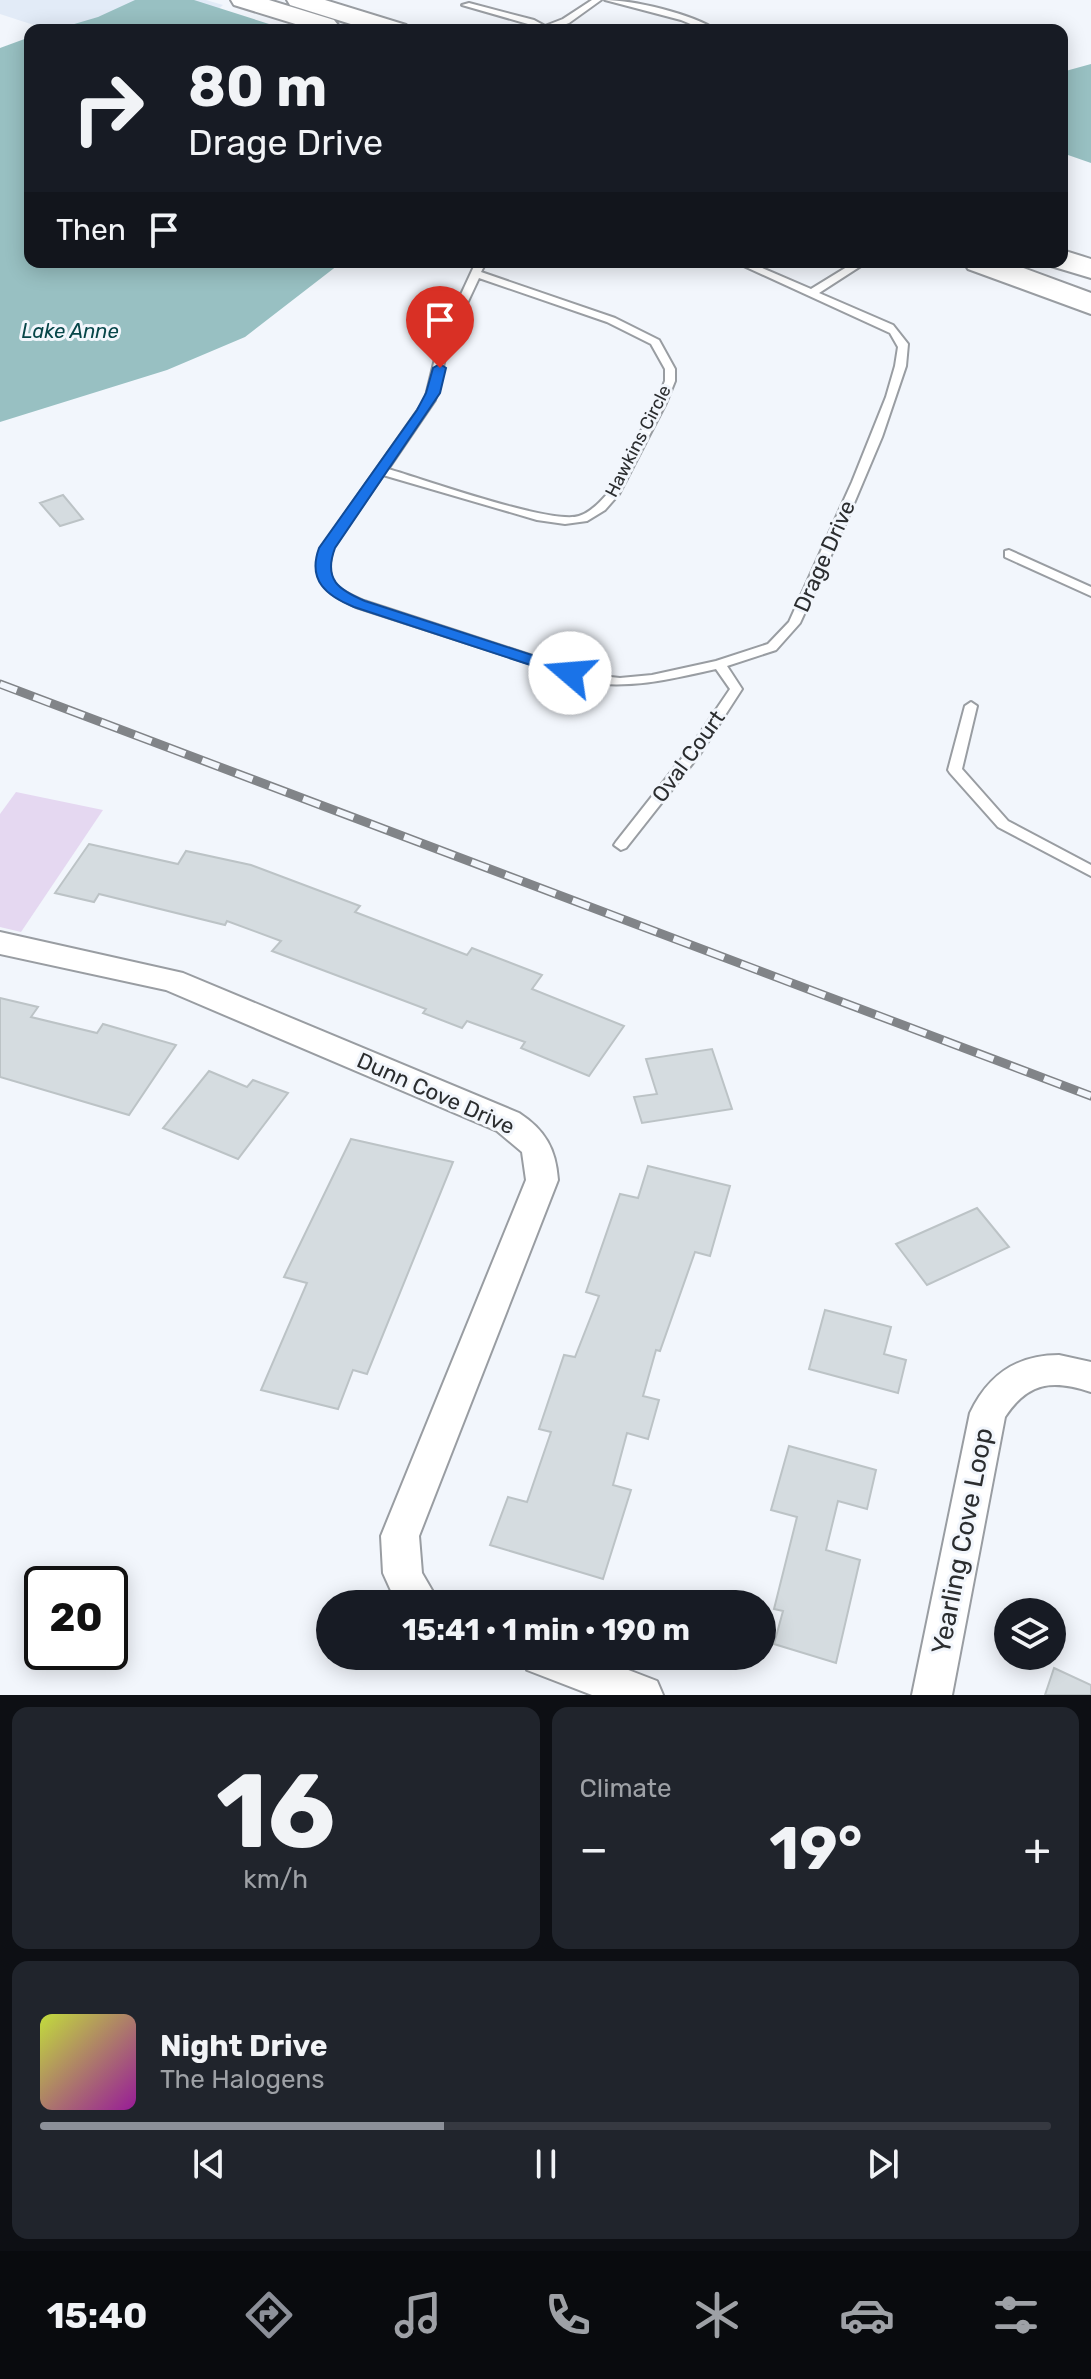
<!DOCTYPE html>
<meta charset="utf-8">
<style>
body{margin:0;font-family:Rubik,sans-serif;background:#20242c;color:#f1f3f6;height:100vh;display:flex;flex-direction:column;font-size:30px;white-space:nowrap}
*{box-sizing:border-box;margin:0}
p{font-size:26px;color:#9ea1a6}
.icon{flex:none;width:44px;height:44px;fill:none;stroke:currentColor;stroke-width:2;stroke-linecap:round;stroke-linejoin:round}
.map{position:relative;height:1695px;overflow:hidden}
.panel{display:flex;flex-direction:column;gap:12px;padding:12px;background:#0d0f14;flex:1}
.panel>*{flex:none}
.top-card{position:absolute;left:24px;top:24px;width:1044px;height:244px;border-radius:16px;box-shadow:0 4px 20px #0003;background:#171b24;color:#f1f3f6;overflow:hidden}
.buttons{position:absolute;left:994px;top:1598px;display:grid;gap:16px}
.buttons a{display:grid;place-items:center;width:72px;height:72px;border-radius:50%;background:#171b24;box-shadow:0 4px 20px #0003;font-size:40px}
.speed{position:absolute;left:24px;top:1566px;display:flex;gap:16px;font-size:40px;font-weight:700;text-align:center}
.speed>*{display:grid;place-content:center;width:104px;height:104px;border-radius:50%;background:#171b24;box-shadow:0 4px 20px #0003;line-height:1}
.speed .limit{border:4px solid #111;border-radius:12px;background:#fff;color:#111}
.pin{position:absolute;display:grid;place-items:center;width:68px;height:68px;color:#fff;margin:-82px -34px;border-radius:50% 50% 50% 0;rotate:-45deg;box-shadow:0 0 8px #0007}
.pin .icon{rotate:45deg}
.me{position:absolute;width:88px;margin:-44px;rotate:288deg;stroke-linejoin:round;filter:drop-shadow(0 0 6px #0008)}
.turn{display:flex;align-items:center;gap:28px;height:168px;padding:0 32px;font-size:36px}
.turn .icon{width:104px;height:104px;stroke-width:2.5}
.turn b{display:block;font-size:56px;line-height:68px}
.then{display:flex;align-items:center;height:76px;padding:0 32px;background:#0003;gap:16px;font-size:30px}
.big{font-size:60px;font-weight:700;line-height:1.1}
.panel .tile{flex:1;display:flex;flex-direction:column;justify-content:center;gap:12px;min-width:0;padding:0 28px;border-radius:16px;background:#20242c}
.panel .dial{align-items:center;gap:0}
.dial b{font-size:104px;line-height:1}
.song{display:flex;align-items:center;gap:24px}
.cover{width:96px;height:96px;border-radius:12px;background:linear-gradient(135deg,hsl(70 70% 55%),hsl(300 70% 35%))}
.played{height:8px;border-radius:4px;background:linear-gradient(90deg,#8c9099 40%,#363941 40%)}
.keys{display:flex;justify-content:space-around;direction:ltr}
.heat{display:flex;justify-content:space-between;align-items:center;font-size:44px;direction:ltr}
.panel .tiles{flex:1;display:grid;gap:12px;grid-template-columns:1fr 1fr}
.tile:last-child{grid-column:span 2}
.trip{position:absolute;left:316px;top:1590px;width:460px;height:80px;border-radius:40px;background:#171b24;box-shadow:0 4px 20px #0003;font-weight:700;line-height:80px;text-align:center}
.menu{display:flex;height:128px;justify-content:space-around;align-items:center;background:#090b0e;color:#9ea1a6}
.menu .icon{width:56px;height:56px}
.menu .on{color:#8c9099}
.menu b{font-size:36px;color:#f1f3f6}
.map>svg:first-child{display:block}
.built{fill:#e2ebf7}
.green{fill:#e5d8f1}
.water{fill:#98c0c2}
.building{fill:#d5dce0;stroke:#bcc3c6;stroke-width:2}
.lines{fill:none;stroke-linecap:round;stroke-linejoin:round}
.service-casing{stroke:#999da2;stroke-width:4}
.minor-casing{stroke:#999da2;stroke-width:4}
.primary-casing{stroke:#999da2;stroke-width:4}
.service{fill:#fff;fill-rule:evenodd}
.minor{fill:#fff;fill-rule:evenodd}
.primary{fill:#fff;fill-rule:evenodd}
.rail-casing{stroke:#818488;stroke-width:9}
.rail{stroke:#f2f6fc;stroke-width:6;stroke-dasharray:18;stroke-linecap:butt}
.route{fill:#1a73e8;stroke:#114b97;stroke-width:2}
.labels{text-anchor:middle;stroke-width:6;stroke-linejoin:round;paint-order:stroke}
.far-street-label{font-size:18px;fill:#2b2d2f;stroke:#f2f6fc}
.far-water-label{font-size:20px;font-style:italic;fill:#074649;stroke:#f2f6fc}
.street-label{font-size:22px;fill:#2b2d2f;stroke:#f2f6fc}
.near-street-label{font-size:26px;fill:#2b2d2f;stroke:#f2f6fc}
</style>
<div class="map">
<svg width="1091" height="1695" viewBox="0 0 1091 1695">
<rect width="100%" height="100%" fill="#f2f6fc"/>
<!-- built -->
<path class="built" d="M0,0h206l17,5 -28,25h-146l-49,-16z"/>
<!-- green -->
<path class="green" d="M16,792l87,18 -82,122 -21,-5v-113z"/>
<!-- water -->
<path class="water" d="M135,0h59l94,30h-234l44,-13z
M30,37v225h312l-97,75 -78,33 -167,52v-374z
M1091,64v99l-23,-8 -6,-8v-75z"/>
<!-- building -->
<path class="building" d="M63,495l20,24 -23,7 -20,-23z
M89,844l89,20 8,-13 65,14 109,41 -5,6 112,43 5,-7 70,27 -10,14 92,37 -35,50 -68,-28 4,-6 -58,-21 -5,7 -39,-15 3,-4 -154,-58 9,-10 -54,-20 -2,4 -126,-31 -5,8 -39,-9z
M0,998l38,9 -7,10 66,16 6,-9 73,21 -47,70 -129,-38z
M712,1049l20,60 -90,14 -8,-26 23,-3 -11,-35z
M209,1071l38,16 6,-7 35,13 -50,66 -75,-31z
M351,1139l102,23 -86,212 -14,-4 -15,39 -77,-19 46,-107 -23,-6z
M648,1166l82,20 -20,70 -15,-4 -35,99 -4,-1 -13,46 16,4 -11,39 -21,-6 -14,52 18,5 -28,89 -113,-34 18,-48 19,5 24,-70 -12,-3 25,-74 11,2 24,-61 -13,-4 34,-98 18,4z
M977,1208l32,39 -82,38 -31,-41z
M825,1310l66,17 -7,27 22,6 -8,33 -89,-24z
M789,1446l87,24 -9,39 -29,-8 -12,49 34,10 -24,103 -62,-19 9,-33 -9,-2 23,-92 -26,-7z
M1054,1668l37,17v10h-46z"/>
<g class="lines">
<defs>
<path id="service" d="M592,0h9l-32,23 -19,7h-9l-13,-6 -66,-19 7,-2 65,17 11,6 18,-7z
M605,0c29,0 87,14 111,30h-11l-24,-10z
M476,262h10l-5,10 134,46 44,22 16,29v12l-9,22 -47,91 -14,16 -18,11 -22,3 -28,-4 -154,-45 -50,73c-10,33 2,41 31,53l227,74 29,3 32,-3 64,-14 52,-17 21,-22 63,-140 34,-85 9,-31 3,-19 -8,-14 -155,-71h13l63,27 44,-27h12l-48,31 74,32 15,19 -2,22 -24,71 -38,90 -44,96 -24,27 -49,16 15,23 -42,65 -74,94 -5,2 -7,-5 2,-3 74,-94 40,-59 -14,-20c-46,10 -79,19 -126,14l-234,-76c-30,-14 -45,-24 -35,-59l104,-148 14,-58zM479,278l128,44 44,22 14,25v12l-9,22 -48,90c-8,9 -17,19 -29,23 -28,9 -156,-37 -191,-47l47,-69 14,-58z
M1009,550l82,37v9l-86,-39v-6z
M971,702l6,4 -15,63 46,52 83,44v11l-93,-49 -48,-54 -2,-3 17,-64z"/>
<path id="minor" d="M0,932l183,41 336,140c26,17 37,36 39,67l-139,356 3,37 18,31h-43l-14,-31 -2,-37 145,-356 -4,-28 -25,-21 -331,-141 -166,-36z
M1059,1355l32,7v30c-39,-13 -63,-10 -86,25l-53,278h-40l58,-282c18,-38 46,-58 89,-58z
M521,1656h71l65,25 6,14h-71l-65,-25z"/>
<path id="primary" d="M231,0h38l65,20 4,5 -4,5h-19l-81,-25z
M287,0h38l81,25 4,5h-40l-80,-25z
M1062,250l29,9v19l-40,-12 -2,-4h13z
M964,262h43l84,31v21l-123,-45z"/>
</defs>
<!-- service casing -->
<use href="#service" class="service-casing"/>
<!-- minor casing -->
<use href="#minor" class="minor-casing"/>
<!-- primary casing -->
<use href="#primary" class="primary-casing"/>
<!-- service -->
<use href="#service" class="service"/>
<!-- minor -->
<use href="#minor" class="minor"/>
<!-- primary -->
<use href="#primary" class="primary"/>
<defs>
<path id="rail" d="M0,684l1091,412"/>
</defs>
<!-- rail casing -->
<use href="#rail" class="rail-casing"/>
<!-- rail -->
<use href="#rail" class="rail"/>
</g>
<!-- route -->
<path class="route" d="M440,364l6,4 -6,25 -105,155c-12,32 4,42 30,53l210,68 3,4 -3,3h-11l-210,-69c-27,-11 -47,-26 -35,-59l98,-138 9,-17 7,-25z"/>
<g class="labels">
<!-- far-street labels -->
<g class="far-street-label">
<text transform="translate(638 441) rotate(-63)" y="6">Hawkins Circle</text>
</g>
<!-- far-water labels -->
<g class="far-water-label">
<text x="70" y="338">Lake Anne</text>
</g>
<!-- street labels -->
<g class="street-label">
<text transform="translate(824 556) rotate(-66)" y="8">Drage Drive</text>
<text transform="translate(688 756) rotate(-54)" y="8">Oval Court</text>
<text transform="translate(436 1093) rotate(24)" y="8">Dunn Cove Drive</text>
</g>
<!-- near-street labels -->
<g class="near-street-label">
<text transform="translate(962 1541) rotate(-79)" y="9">Yearling Cove Loop</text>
</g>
</g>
</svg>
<div class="buttons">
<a><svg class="icon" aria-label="layers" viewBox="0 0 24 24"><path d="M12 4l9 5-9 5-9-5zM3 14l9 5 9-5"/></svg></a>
</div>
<div class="speed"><div class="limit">20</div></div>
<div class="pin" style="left:440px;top:368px;background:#d93025"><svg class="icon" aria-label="arrive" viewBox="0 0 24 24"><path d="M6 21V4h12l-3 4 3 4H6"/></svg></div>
<svg class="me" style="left:570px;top:673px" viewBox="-20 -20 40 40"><circle r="19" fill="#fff"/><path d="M0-13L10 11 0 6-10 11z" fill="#1a73e8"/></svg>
<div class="trip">15:41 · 1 min · 190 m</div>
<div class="top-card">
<div class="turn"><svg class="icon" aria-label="right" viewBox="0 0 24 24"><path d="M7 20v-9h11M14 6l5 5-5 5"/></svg><div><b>80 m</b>Drage Drive</div></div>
<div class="then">Then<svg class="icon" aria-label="arrive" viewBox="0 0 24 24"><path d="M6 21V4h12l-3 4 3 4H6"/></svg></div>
</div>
</div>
<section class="panel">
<div class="tiles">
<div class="tile dial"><b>16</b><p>km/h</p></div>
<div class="tile"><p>Climate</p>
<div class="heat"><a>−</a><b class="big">19°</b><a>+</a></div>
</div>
<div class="tile">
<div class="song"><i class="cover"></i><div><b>Night Drive</b><p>The Halogens</p></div></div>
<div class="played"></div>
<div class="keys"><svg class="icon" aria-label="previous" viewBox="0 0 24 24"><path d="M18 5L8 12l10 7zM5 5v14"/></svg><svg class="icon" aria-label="pause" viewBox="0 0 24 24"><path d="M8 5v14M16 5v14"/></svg><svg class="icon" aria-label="next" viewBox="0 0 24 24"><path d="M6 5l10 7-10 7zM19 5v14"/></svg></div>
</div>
</div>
</section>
<nav class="menu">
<b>15:40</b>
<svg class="icon on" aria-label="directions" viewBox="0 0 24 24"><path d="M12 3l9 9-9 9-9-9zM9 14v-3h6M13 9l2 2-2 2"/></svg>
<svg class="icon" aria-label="music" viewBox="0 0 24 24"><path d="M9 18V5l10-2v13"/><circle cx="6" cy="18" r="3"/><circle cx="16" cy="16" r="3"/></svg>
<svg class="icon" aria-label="phone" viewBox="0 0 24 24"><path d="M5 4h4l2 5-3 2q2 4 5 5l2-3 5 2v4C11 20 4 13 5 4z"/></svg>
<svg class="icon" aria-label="climate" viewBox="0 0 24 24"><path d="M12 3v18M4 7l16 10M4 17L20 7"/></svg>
<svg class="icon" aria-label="car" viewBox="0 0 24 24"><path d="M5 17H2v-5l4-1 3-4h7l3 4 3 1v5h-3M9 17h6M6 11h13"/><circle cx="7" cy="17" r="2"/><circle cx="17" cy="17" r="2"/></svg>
<svg class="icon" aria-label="filters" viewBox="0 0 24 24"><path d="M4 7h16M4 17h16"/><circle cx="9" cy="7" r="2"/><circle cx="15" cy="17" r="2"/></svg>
</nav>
